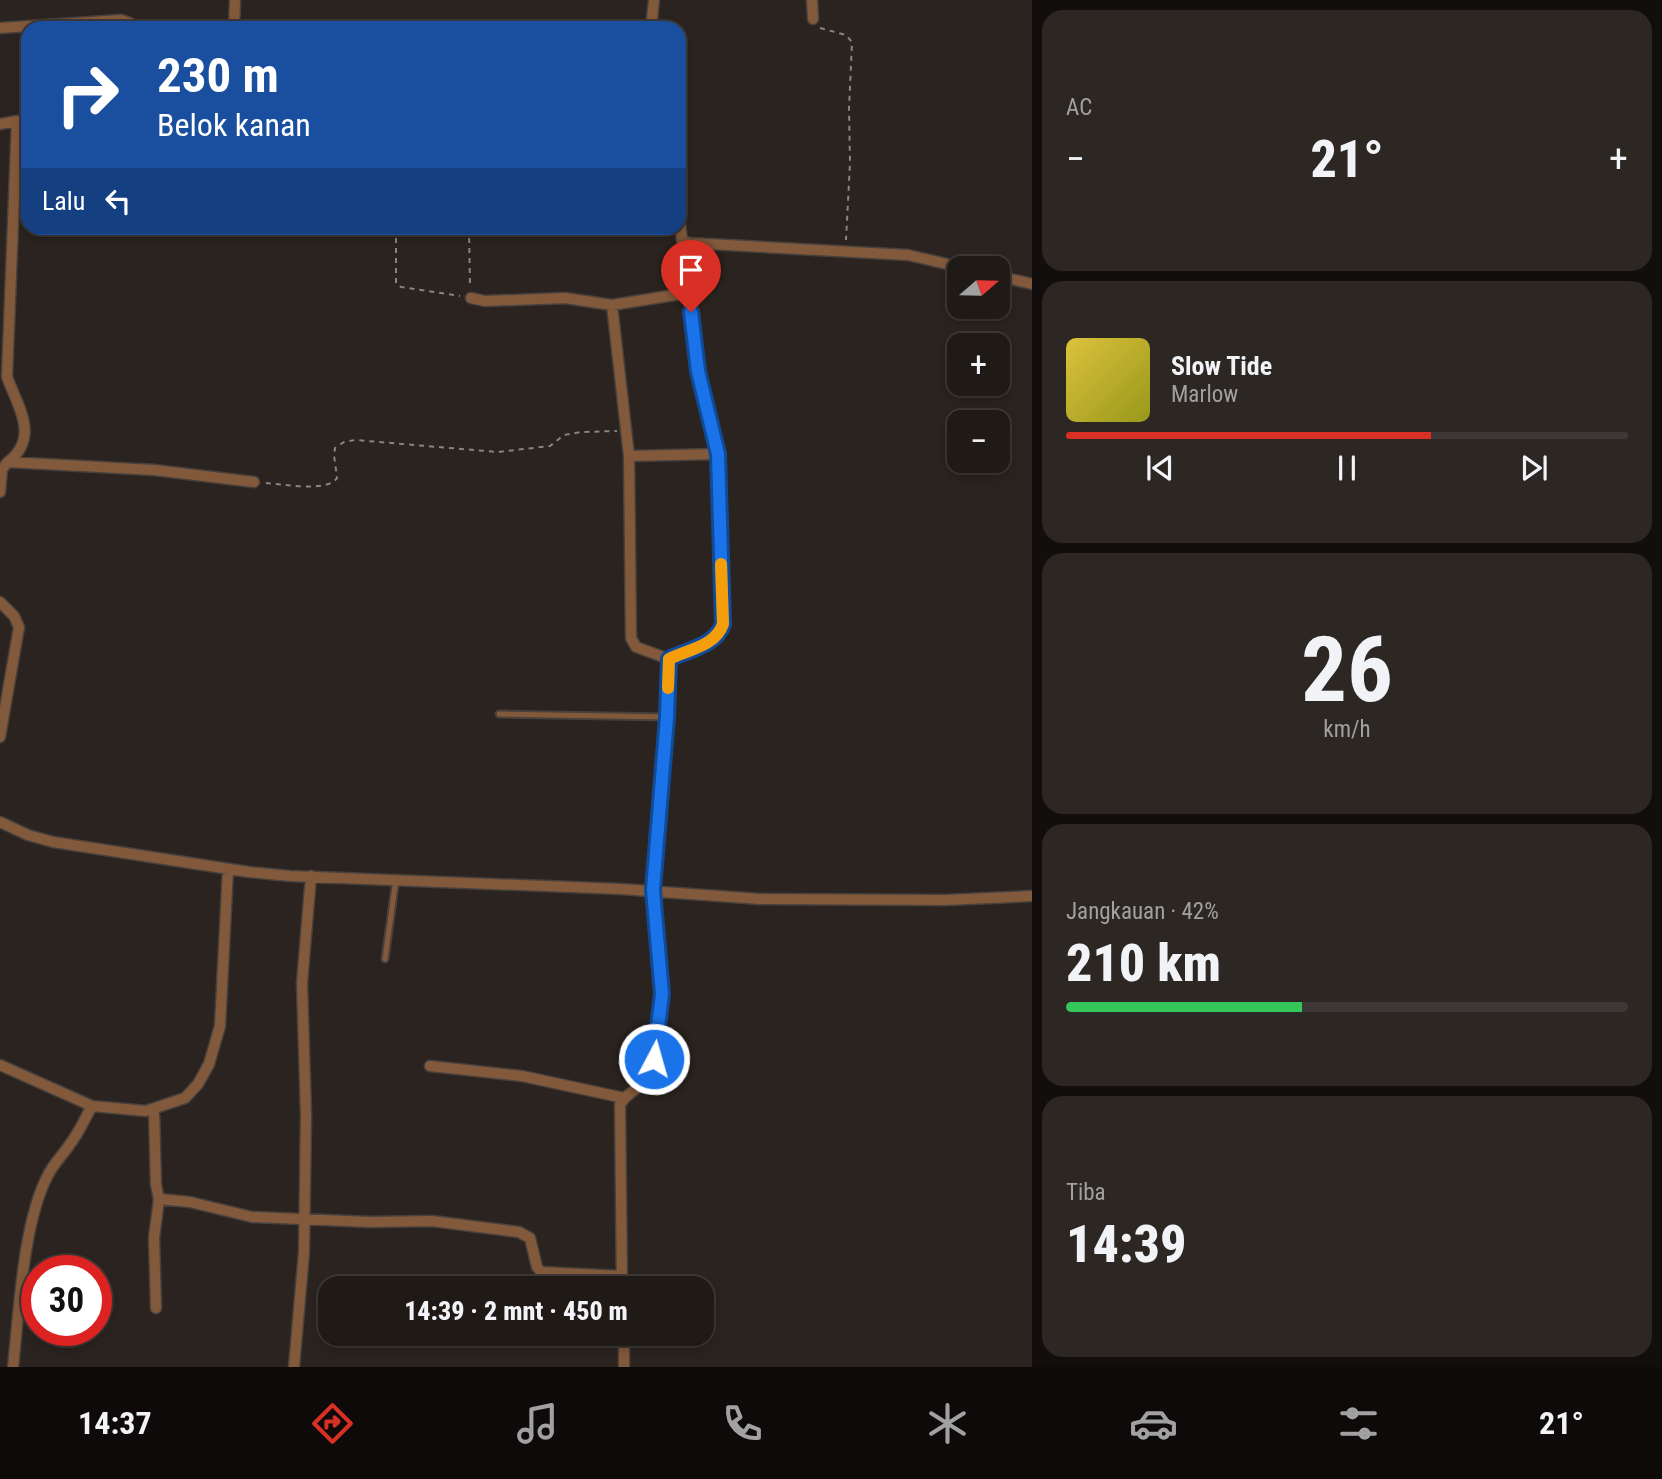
<!DOCTYPE html>
<html lang="id">
<meta charset="utf-8">
<style>
body{margin:0;font-family:"Roboto Condensed",sans-serif;background:#2d2724;color:#f1f3f6;height:100vh;display:flex;flex-direction:column;font-size:26px;white-space:nowrap}
*{box-sizing:border-box;margin:0}
p{font-size:23px;color:#a2a1a1}
.icon{flex:none;width:38px;height:38px;fill:none;stroke:currentColor;stroke-width:2;stroke-linecap:round;stroke-linejoin:round}
.map{position:relative;flex:1;overflow:hidden}
.details{display:flex;flex-direction:column;gap:10px;padding:10px;background:#120e0d;width:630px}
.details>*{flex:none}
.guide{position:absolute;left:21px;top:21px;width:665px;height:214px;border-radius:21px;box-shadow:0 4px 10px #0003,0 0 0 2px #3d3836;background:#1a4fa0;color:#fff;overflow:hidden}
.needle{width:46px;rotate:70deg}
.tools{position:absolute;left:947px;top:256px;display:grid;gap:14px}
.tools a{display:grid;place-items:center;width:63px;height:63px;border-radius:14px;background:#201a17;box-shadow:0 4px 10px #0003,0 0 0 2px #3d3836;font-size:35px}
.speed{position:absolute;left:21px;top:1255px;display:flex;gap:14px;font-size:35px;font-weight:700;text-align:center}
.speed>*{display:grid;place-content:center;width:91px;height:91px;border-radius:50%;background:#201a17;box-shadow:0 4px 10px #0003,0 0 0 2px #3d3836;line-height:1}
.speed .limit{border:10px solid #d22;background:#fff;color:#111}
.pin{position:absolute;display:grid;place-items:center;width:60px;height:60px;color:#fff;margin:-72px -30px;border-radius:50% 50% 50% 0;rotate:-45deg;box-shadow:0 0 7px #0007}
.pin .icon{rotate:45deg}
.me{position:absolute;width:77px;margin:-38px;rotate:6deg;stroke-linejoin:round;filter:drop-shadow(0 0 5px #0008)}
.turn{display:flex;align-items:center;gap:24px;height:147px;padding:0 21px;font-size:32px}
.turn .icon{width:91px;height:91px;stroke-width:2.5}
.turn b{display:block;font-size:49px;line-height:60px}
.then{display:flex;align-items:center;height:66px;padding:0 21px;background:#0003;gap:14px;font-size:26px}
.big{font-size:52px;font-weight:800;line-height:1.1}
.details .widget{flex:1;display:flex;flex-direction:column;justify-content:center;gap:10px;min-width:0;padding:0 24px;border-radius:21px;background:#2d2724}
.details .dial{align-items:center;gap:0}
.dial b{font-size:91px;line-height:1}
.song{display:flex;align-items:center;gap:21px}
.cover{width:84px;height:84px;border-radius:10px;background:linear-gradient(135deg,hsl(50 70% 55%),hsl(60 70% 35%))}
.played{height:7px;border-radius:4px;background:linear-gradient(90deg,#d93025 65%,#3d3836 65%)}
.keys{display:flex;justify-content:space-around;direction:ltr}
.heat{display:flex;justify-content:space-between;align-items:center;font-size:38px;direction:ltr}
.charge{height:10px;border-radius:5px;background:linear-gradient(90deg,#34c759 42%,#3d3836 0)}
.trip{position:absolute;left:318px;top:1276px;width:396px;height:70px;border-radius:21px;background:#201a17;box-shadow:0 4px 10px #0003,0 0 0 2px #3d3836;font-weight:800;line-height:70px;text-align:center}
.tabs{display:flex;height:112px;justify-content:space-around;align-items:center;background:#0d0a09;color:#a2a1a1}
.tabs .icon{width:49px;height:49px}
.tabs .on{color:#d93025}
.tabs b{font-size:32px;color:#f1f3f6}
main{display:flex;flex:1;min-height:0}
.map>svg:first-child{display:block}
.lines{fill:none;stroke-linecap:round;stroke-linejoin:round}
.service-casing{stroke:#47403c;stroke-width:9}
.minor-casing{stroke:#47403c;stroke-width:13}
.path{stroke:#8b8582;stroke-width:2;stroke-dasharray:5 5;stroke-linecap:butt}
.service{stroke:#83593b;stroke-width:5}
.minor{stroke:#83593b;stroke-width:10}
.route-casing{stroke:#114b97;stroke-width:18}
.route{stroke:#1a73e8;stroke-width:12}
.slow{stroke:#f59e0b;stroke-width:12}
</style>
<main>
<div class="map">
<svg width="1032" height="1367" viewBox="0 0 1032 1367">
<rect width="100%" height="100%" fill="#2a231f"/>
<g class="lines">
<defs>
<path id="service" d="M499,714l168,3
M385,959l11,-80"/>
<path id="minor" d="M812,0l1,19
M0,28l121,-8 9,3 5,5
M234,28l1,-28
M651,28l3,-28
M0,124l17,-3 -10,256c11,30 33,60 1,85
M683,241l7,2 218,12 56,13
M998,276l34,8
M471,298l14,3 80,-3 47,7 75,-12
M612,305l17,151 89,-2
M629,456l2,182 5,9 33,12
M0,492l2,-23 6,-7 146,8 100,12
M0,602l14,14 5,11 -19,110
M0,822l28,13 25,7 196,30 41,4 331,13 139,10 186,1 86,-4
M0,1065l92,41 54,5 39,-13 13,-14 11,-20 11,-38 8,-157
M430,1066l92,10 102,22
M154,1110l2,75 3,14 31,3 62,15 118,5 62,-1 87,11 11,6 7,29 4,5 80,4
M622,1288l-2,-183c7,-14 23,-17 32,-31l10,-80 -9,-104 14,-173 2,-58c19,-10 46,-13 54,-35l-5,-170 -20,-83 -19,-156
M156,1308l-2,-70 5,-39
M624,1334v33
M13,1367c6,-55 10,-145 35,-192 6,-12 15,-20 22,-31 9,-11 15,-26 22,-38
M294,1367l10,-115 2,-137 -4,-132 9,-107"/>
</defs>
<!-- service casing -->
<use href="#service" class="service-casing"/>
<!-- minor casing -->
<use href="#minor" class="minor-casing"/>
<!-- path -->
<path class="path" d="M820,28l26,7 6,7 -3,67 1,54 -4,77
M396,228v55l5,4 59,9
M469,228l1,58
M266,483c17,1 61,10 71,-5l-3,-23 1,-7 9,-6 11,-2 143,12 52,-6 14,-11 17,-3 36,-1"/>
<!-- service -->
<use href="#service" class="service"/>
<!-- minor -->
<use href="#minor" class="minor"/>
</g>
<g class="lines">
<defs>
<path id="route" d="M654,1059l8,-65 -9,-104 14,-173 2,-58c18,-9 47,-13 54,-35l-5,-170 -20,-83 -7,-59"/>
</defs>
<!-- route casing -->
<use href="#route" class="route-casing"/>
<!-- route -->
<use href="#route" class="route"/>
<!-- slow -->
<path class="slow" d="M668,688l1,-29c18,-9 47,-13 54,-35l-2,-60"/>
</g>
</svg>
<div class="tools">
<a><svg class="needle" viewBox="-14 -14 28 28"><path d="M0-13l5 13h-10z" fill="#e53935"/><path d="M0 13l5-13h-10z" fill="#a2a1a1"/></svg></a>
<a>+</a>
<a>−</a>
</div>
<div class="speed"><div class="limit">30</div></div>
<div class="pin" style="left:691px;top:312px;background:#d93025"><svg class="icon" aria-label="arrive" viewBox="0 0 24 24"><path d="M6 21V4h12l-3 4 3 4H6"/></svg></div>
<svg class="me" style="left:654px;top:1059px" viewBox="-20 -20 40 40"><circle r="17" fill="#1a73e8" stroke="#fff" stroke-width="3"/><path d="M0-11L8 9 0 5-8 9z" fill="#fff"/></svg>
<div class="trip">14:39 · 2 mnt · 450 m</div>
<div class="guide">
<div class="turn"><svg class="icon" aria-label="right" viewBox="0 0 24 24"><path d="M7 20v-9h11M14 6l5 5-5 5"/></svg><div><b>230 m</b>Belok kanan</div></div>
<div class="then">Lalu<svg class="icon" aria-label="left" viewBox="0 0 24 24"><path d="M17 20v-9H6M10 6l-5 5 5 5"/></svg></div>
</div>
</div>
<section class="details">
<div class="widget"><p>AC</p>
<div class="heat"><a>−</a><b class="big">21°</b><a>+</a></div>
</div>
<div class="widget">
<div class="song"><i class="cover"></i><div><b>Slow Tide</b><p>Marlow</p></div></div>
<div class="played"></div>
<div class="keys"><svg class="icon" aria-label="previous" viewBox="0 0 24 24"><path d="M18 5L8 12l10 7zM5 5v14"/></svg><svg class="icon" aria-label="pause" viewBox="0 0 24 24"><path d="M8 5v14M16 5v14"/></svg><svg class="icon" aria-label="next" viewBox="0 0 24 24"><path d="M6 5l10 7-10 7zM19 5v14"/></svg></div>
</div>
<div class="widget dial"><b>26</b><p>km/h</p></div>
<div class="widget"><p>Jangkauan · 42%</p><b class="big">210 km</b><div class="charge"></div></div>
<div class="widget"><p>Tiba</p><b class="big">14:39</b></div>
</section>
</main>
<nav class="tabs">
<b>14:37</b>
<svg class="icon on" aria-label="directions" viewBox="0 0 24 24"><path d="M12 3l9 9-9 9-9-9zM9 14v-3h6M13 9l2 2-2 2"/></svg>
<svg class="icon" aria-label="music" viewBox="0 0 24 24"><path d="M9 18V5l10-2v13"/><circle cx="6" cy="18" r="3"/><circle cx="16" cy="16" r="3"/></svg>
<svg class="icon" aria-label="phone" viewBox="0 0 24 24"><path d="M5 4h4l2 5-3 2q2 4 5 5l2-3 5 2v4C11 20 4 13 5 4z"/></svg>
<svg class="icon" aria-label="climate" viewBox="0 0 24 24"><path d="M12 3v18M4 7l16 10M4 17L20 7"/></svg>
<svg class="icon" aria-label="car" viewBox="0 0 24 24"><path d="M5 17H2v-5l4-1 3-4h7l3 4 3 1v5h-3M9 17h6M6 11h13"/><circle cx="7" cy="17" r="2"/><circle cx="17" cy="17" r="2"/></svg>
<svg class="icon" aria-label="filters" viewBox="0 0 24 24"><path d="M4 7h16M4 17h16"/><circle cx="9" cy="7" r="2"/><circle cx="15" cy="17" r="2"/></svg>
<b>21°</b>
</nav>
